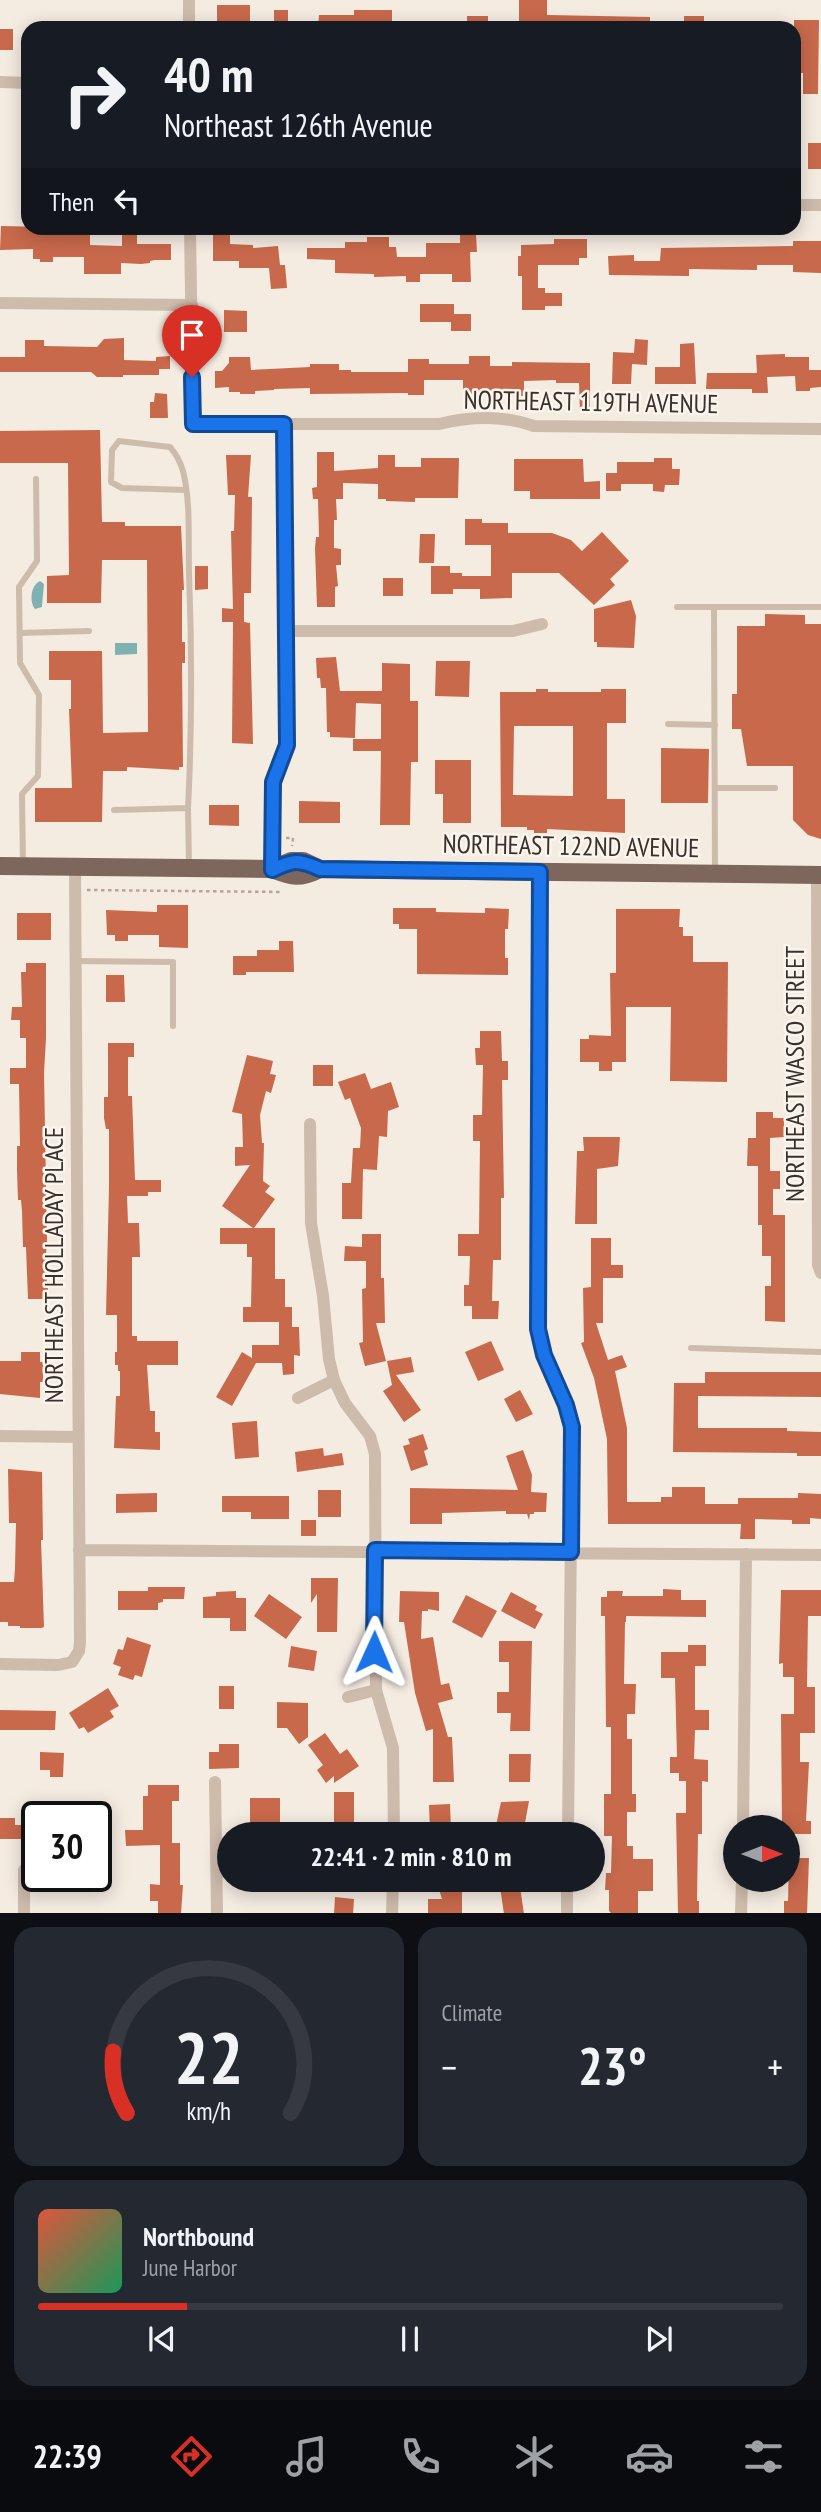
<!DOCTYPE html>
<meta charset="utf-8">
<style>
body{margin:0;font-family:"PT Sans Narrow",sans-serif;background:#242831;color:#f1f3f6;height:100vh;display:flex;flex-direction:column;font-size:26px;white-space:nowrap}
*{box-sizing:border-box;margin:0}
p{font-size:23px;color:#9ea1a6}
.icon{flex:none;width:38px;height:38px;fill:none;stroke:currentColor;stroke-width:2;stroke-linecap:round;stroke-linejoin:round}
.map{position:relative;height:1913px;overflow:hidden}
.panel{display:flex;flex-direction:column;gap:14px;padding:14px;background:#0d0f14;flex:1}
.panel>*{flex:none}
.banner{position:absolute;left:21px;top:21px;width:780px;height:214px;border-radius:21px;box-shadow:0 4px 18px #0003;background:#171b24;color:#f1f3f6;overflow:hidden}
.needle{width:46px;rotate:90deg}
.fabs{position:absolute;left:723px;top:1815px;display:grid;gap:14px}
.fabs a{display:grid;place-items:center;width:77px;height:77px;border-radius:50%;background:#171b24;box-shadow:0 4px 18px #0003;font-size:35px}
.speed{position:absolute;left:21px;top:1801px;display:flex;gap:14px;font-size:35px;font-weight:700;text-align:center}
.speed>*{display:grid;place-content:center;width:91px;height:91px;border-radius:50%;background:#171b24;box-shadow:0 4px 18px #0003;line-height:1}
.speed .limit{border:4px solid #111;border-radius:10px;background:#fff;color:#111}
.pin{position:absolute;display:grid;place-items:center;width:60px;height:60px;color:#fff;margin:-72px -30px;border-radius:50% 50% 50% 0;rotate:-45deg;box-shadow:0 0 7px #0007}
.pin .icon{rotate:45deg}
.me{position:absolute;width:77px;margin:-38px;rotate:1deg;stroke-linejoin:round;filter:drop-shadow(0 0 5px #0008)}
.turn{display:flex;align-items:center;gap:24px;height:147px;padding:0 28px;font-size:32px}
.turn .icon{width:91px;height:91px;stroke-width:2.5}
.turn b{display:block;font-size:49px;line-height:60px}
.then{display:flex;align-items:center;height:66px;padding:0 28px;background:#0003;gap:14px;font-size:26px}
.big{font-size:52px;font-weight:600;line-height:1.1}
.panel .widget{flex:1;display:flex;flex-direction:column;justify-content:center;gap:10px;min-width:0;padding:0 24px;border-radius:21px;background:#242831}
.panel .dial{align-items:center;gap:0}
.dial svg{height:182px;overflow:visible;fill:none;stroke:#363941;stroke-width:7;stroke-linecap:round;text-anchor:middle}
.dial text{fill:#f1f3f6;stroke:none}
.song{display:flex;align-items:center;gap:21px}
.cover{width:84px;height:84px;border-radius:10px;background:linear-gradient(135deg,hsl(10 70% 55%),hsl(150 70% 35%))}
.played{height:7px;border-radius:4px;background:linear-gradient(90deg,#d93025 20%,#363941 20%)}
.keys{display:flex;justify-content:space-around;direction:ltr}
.heat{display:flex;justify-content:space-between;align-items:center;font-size:38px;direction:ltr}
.panel .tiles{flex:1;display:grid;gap:14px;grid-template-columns:1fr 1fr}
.widget:last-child{grid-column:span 2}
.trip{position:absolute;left:217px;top:1822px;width:388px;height:70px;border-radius:35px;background:#171b24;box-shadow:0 4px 18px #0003;font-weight:600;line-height:70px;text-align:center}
.tabs{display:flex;height:112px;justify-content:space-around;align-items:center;background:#090b0e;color:#9ea1a6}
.tabs .icon{width:49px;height:49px}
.tabs .selected{color:#d93025}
.tabs b{font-size:32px;color:#f1f3f6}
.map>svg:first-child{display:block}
.water{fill:#7fb0b2}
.building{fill:#c8694b;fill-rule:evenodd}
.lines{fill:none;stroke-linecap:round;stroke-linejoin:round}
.path{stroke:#b9a596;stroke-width:2.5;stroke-dasharray:3.5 3.5;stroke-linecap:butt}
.lane{stroke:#cdbbac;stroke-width:6}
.street{stroke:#cdbbac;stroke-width:12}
.primary{stroke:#7d675c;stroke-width:18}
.route-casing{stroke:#114b97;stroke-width:18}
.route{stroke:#1a73e8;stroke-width:12}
.labels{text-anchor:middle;stroke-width:5;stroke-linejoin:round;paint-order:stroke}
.street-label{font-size:26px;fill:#3b302b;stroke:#fbf5ee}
</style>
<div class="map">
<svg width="821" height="1914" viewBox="0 0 821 1914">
<rect width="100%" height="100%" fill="#f4ebe1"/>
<!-- water -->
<path class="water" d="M40,581l4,3 -2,21v2l-7,2c-6,-8 -4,-24 5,-28z
M115,643h22v11l-22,1z"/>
<!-- building -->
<path class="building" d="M519,0h28v15l103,2v11h-127v-5h-4z
M217,5h33v23h-33z
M274,10h14v18h-14z
M354,10h38v18h-74l1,-13h35z
M467,16h21v12h-21z
M684,16h20v12h-20z
M794,20h25l-1,74h-15v-21h-9z
M0,29h13v21h-13z
M808,143h13v26h-13z
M1,226l89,2v17l32,1v-18h15v16h34v16h-16l-5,1v2l-9,1 -20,-1v11h-37v-17h-31v5h-13v-3h-7v-10l-33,1z
M213,233h17v11l23,1v3l25,-2 2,19h5l2,23 -16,1 -2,-21h-30v-7h-26z
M476,234l1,18h-7l1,30h-19v-8h-32v8h-14v-6l-32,1v-3l-39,-1v-13l-28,-1v-11h38v-6h22v-5h22v10h7l1,10h29v-14h34v-8z
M554,239h33v19h-8v7h-41v23h7v5h17v13h-17v4h-23v-34h-4v-20h3v-11l33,-1z
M793,241h28v32l-28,-1v-7h-36v5l-68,-1v7l-80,-1 -1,-19 26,-1v6h26l1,-13 132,-2z
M420,304h34v10h17v17h-20v-9h-31z
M224,310l23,1v21h-23z
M124,338v22l32,1v-4l14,-1v13h-11v6h-36v2h-26l-6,-5h-91v-15h25v-17h19v6l53,1 7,-8z
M635,339l13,1 -1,25 -15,-1 -1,20h-19l1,-32 21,1z
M694,343l2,41h-41v-17h25v-23z
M785,354v3h24v13h12v17l-11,1v3h-14l-1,-15 -28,1 1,16h-16v-4h-46l1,-16h50l-1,-18z
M469,356h21v10h22v-4l78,1v49h-10l-1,-29h-23v-3l-32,1v15h-17v-6l-24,1v5h-20v-16h-39v15h-16v-2l-98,1v-6l-36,1v1l-19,1v3h-15v-2h-11v-5l-14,1v-17h7l7,-8v-6h21l1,13 59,-3v-3h29v6h12v2h57v-13h21v5h40z
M155,393l12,1 1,24h-18v-16h4z
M100,430l2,92h23v4h56l3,64h-2v52h3v21h-3l1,104h-4v3l-52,-3v4h-24l-1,51h-67v-34h37l-3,-79h2v-29h-22v-29h53l1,82 45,-1 -1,-172h-45l-1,43h-54v-27l22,-1 -1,-112h-68v-32z
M317,452h17v19l44,-3v-13h17v12h26v-9h38l-1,40h-43v4l-29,-1v-2h-8v-15l-35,-1v16h-7l1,21h-3v28l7,1v16h-5l2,21 -3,1v20h-18l-2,-59 1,-11h3l-1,-38h-5l-1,-11 5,-1z
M226,455h25l-3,42h4l-1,96h-7v29l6,1 3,121 -21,-1 1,-121h-11v-14l11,1 -2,-78h3l1,-36h-7z
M654,458h18v11h8l-1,16h-14l-1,7 -11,-1v-7h-32v7h-15v-18h11v-11h37z
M514,459h69l1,23 16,-1v18h-70v-8h-16z
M465,519h17v4h26v10h44l19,7 11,11 20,-19 27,29 -19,18 5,6 -21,20 -35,-32h-47v25l-32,1v-10h-27v5h-22v-28h19v7h12v3h29v-31h-26z
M420,534h15l-1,29h-15z
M195,566h13v23l-13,1z
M383,578h20v18h-20z
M631,600l5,16 -2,32 -37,-1v-5h-3v-33z
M765,614l40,1v9h16v215l-13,-4 -15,-15v-54h-46l-6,-37h-9v-35h5v-68h28z
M336,657l4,34h42v-28l28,1v37h8v61h-7l-1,63h-30l1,-74h-28v-12h28v-35l-25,-1 -1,35 -25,-1v-5h-3l-1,-44h-5l-1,-10h-3l-1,-20z
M436,661h34l-1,36 -34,-1z
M536,689h12v3h53v-3h25v34h-19v76h18v34l-78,-4v4h-13v-3h-7v-3h-26l-1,-135h36zM514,726h59v70l-60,-1z
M661,748l48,1 -1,54h-47z
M435,760h36v63h-28v-29h-8z
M299,801l41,1v21h-41z
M209,805h30v21l-30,-1z
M157,905h31v43l-29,-1v-12h-31v6h-13v-6h-8l-1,-25 51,2z
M393,908h43v4l49,1v-5l24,1 -1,20h-3v29h3v17l-91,-1v-45h-18v-5h-6z
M616,909h64l-1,18h4v9h10v26h35l-1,120 -57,-1 1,-74h-45v55h-14v9h-13v-9h-19v-23h9v-4l22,1 -1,-63h6z
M17,913h34v27h-34z
M279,941h14l1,31h-48v3h-13v-19h24v-6h22z
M26,963h20v75l-2,35 3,168 -2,26 3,23h-5v9h-15l-2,-52h-3l-1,-36 -1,-11h-3l-1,-30v-24h3l-1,-62h-9v-16h16v-30h-6v-18h-9l1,-13h10l-1,-35h5z
M106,975h18l1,27h-19z
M480,1031h21l1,30h6v19h-6l2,118h-3v62h-8l-1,41h7l-1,18h-26v-13h-8v-21h5l1,-29h-12v-22h21l1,-93h-7v-26h9l1,-50h-7l-1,-17h5z
M108,1043h26v14h-6v39h4l3,84h26v12h-13v4h-21l1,27h11l1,34h-8v79h5v5h41v24h-31l3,46h5v21h5v18l-46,-2 2,-52h4v-25h-2v-6h-3v-13h2v-37h-11l3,-128v-58h-3l-2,-11v-21h4z
M247,1055l26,6 -3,13 6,1 -5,18 -5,-2 -6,24 2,28h2l-1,38 7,5 -5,6 10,7 -21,29h21v51h10v28h7v20h7l1,29 -6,-1v19l-11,1 -1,-12h-26l-24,43 -16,-9 26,-45 10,6v-13h27v-23h-36v-15h8l1,-50h-5v-13h-27v-16h33l-31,-22 28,-41 -15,1v-19h8l-1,-33 -10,-2z
M313,1065h20v21h-20z
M365,1073l6,16 20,-7 8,25 -11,4 -1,26 -8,-1 -2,34 -14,-1 -1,50h-20v-36h9l2,-35h7l1,-20 -11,-30 -5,2 -7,-18z
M756,1112h17v6h11v19l-14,1v33h10v18h-7v26h12v107l-20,-1v-35h6v-30h-9v-31h-4v-59h-11l1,-28h8z
M583,1137h37l-2,29 -21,3v55h-22l2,-73h7z
M362,1234h19v44h3l1,45h-9l10,38 -21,5 -6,-23 4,-1 -1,-53 4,-1v-27h-22l1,-15 17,1z
M591,1238h20v27h12v13h-20v45h-7l12,37 14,-5 5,12 -12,4 12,57v74h34v-5h11v-10h33v17h33v-6h60v-5l23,1v25l-11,-1v6h-18v-4l-37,-1v20h-15l1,-15h-133l-1,-85 -13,-61 -13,-35 3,-1 -1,-54 8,-1z
M491,1341l13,29 -26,11 -13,-29z
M21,1352h19v10h3v20h-3v16l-40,-4v-33h21z
M411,1357l3,15 -18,3 25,35 -17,12 -21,-31 9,-6 -5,-24z
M705,1372h116v25l-123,-1v32h89v3l34,1v24h-24v-3l-124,-1 1,-69h31z
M520,1390l13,24 -17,8 -12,-23z
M257,1421l2,36 -24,2 -3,-36z
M423,1434l5,15 -4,2 4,14 -17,6 -8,-25 7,-2 -2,-5z
M323,1448l1,8 18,-3 2,12 -47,7 -2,-20z
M523,1450l9,25 -1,17 16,1 -1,19h-12v2h-4l-1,6 -2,-6h-21v-3l-64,2v11h-32v-36l108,2 -12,-34z
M8,1469l34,3 1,68h-2l3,87 -3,1h-21v-2h-12v-4h-8v-40h14l1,-14 1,-45h-7z
M318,1490h23v27h-23z
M157,1493v19l-41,1v-19z
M222,1496h67v23h-38v-7h-29z
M301,1520h15v16h-15z
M311,1578h27l-1,54h-20v-38l-6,9z
M148,1587h37l-1,12h-21v3l-5,1v7h-40v-19h30z
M663,1589l18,1v10h25v17l-80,-1v6h-1l-1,62h12l-1,30h-8v25h5v55h4v18h-9v34h6v13h20v32h-15v23h-26l-3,-3v-21h-4l1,-17h5l1,-37h-8v-42h7v-67h-5l-1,-111h-4v-19h6v-6h16l-1,5h41z
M781,1590h40v26h-13l-1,71h8v46h-15v29h9l-3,59h5v13h-23v-7h-6l-1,-113h13v-37h-11v-14l-4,1z
M236,1591v7h10v33h-16v-13h-27v-21l13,-1v-4z
M400,1591l39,1v19l-11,-2v2h-6l-1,28 12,-2 8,48 8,-2 4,16 -15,4 10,34h4l2,45h-21v-53l-7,2 -11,-38 -11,-71h-5z
M511,1592l26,14 -2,4 8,4 -8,15 -34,-18z
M269,1594l33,23 -16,22 -32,-23z
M466,1595l31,16 -15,27 -30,-16z
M127,1637l24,8 -9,32 -7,-2 -2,5 -15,-5 3,-8 -8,-3 5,-15 5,1z
M499,1641h33l-2,90h-20l1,-18h-14v-21h12v-30h-10z
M688,1645h18v21h-11v44h14v20h-14l-1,29 14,1v22l-6,-1v53h-4l-1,67h2v13h-21l-2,-101h10v-32h-7v-8h-9v-16h7l-2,-79h-14v-26h27z
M291,1646l26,5 -3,20 -26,-4z
M219,1686h15v23h-15z
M108,1688l11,18 -9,5 4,6 -26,16 -4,-6 -5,2 -10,-16z
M277,1702l31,1v34l-9,7 -12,-16h-10z
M0,1710l56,1 -1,19h-55z
M325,1733l15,21 7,-5 12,17 -25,17v-7l-8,7 -9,-13 6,-5 -15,-20z
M219,1744h20v24l-30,1v-17h10z
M40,1752l24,1 -1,24h-13v-7h-10z
M509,1754h22l-1,28h-21z
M148,1785h31v16h-7v42h8v42h3l-2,29h-23v-13h-8v-17l10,1v-40l-34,1 -1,-16h18v-34h5z
M334,1792h20v38h-20z
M250,1798h30v26l-30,1z
M529,1801l-6,33 -28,-4 6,-28z
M450,1804l1,27 -21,1 -1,-27z
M0,1818h15v7h22v14h-37z
M789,1858h20l-2,56h-23v-13h4z
M436,1880h26v34h-34v-15h14z
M499,1880h20l5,34h-20z
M335,1897l19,2 -1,15h-19z"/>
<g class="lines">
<!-- path -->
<path class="path" d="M286,838h7l-1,8
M87,890l196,2"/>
<!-- lane -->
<path class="lane" d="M186,490l-64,-2 -11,-6 1,-32 7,-9 51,6c7,8 10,14 13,24 8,32 5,68 6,101 3,79 3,158 -1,236
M677,607h37
M20,633l69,-2
M668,724l47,1
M715,788h60
M114,810l74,-2 1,59
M23,865l-1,-71 16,-18 1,-81 -19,-32 -1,-76 18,-26 -1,-82
M715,872l-1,-265h107
M75,961l98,1v64
M691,1348l130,4"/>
<!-- street -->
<path class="street" d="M189,0v28
M0,82l28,1
M794,205h27
M190,228l3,196h246c32,-8 64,-9 95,2l287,3
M0,303l192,2
M285,631h228l29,-7
M272,869l1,-87 14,-37 -3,-321
M540,872l-2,457c8,34 25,64 34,98l-4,407
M817,875l1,390 3,8
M310,1124l1,99 12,73 6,63 5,21 11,23 25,33 5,18 1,236 17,58 1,86
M298,1398l36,-18
M0,1436l77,1
M79,1550l742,5
M0,1664l58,1 14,-3 7,-11 1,-9 -5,-775
M348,1697l28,-7
M215,1782l2,132
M743,1827l3,-273
M24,1914v-44
M392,1914l1,-34
M567,1914v-34
M741,1914l1,-34"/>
<!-- primary -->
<path class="primary" d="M0,866l272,3c21,8 27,10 48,0
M272,869l19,-8h12l17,8 61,1 440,5"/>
</g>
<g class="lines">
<defs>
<path id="route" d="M192,377l1,47h91l3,321 -14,37 -1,88c21,-10 26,-11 48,-1l220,3 -2,457 6,26 22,50 6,22 -1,125 -196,-2 -1,102"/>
</defs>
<!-- route casing -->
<use href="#route" class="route-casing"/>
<!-- route -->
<use href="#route" class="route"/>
</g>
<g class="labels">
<!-- street labels -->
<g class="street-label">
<text transform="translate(591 402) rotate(1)" y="9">NORTHEAST 119TH AVENUE</text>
<text transform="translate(571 846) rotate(1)" y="9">NORTHEAST 122ND AVENUE</text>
<text transform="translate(795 1074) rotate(-90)" y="9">NORTHEAST WASCO STREET</text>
<text transform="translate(54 1265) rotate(-90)" y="9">NORTHEAST HOLLADAY PLACE</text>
</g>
</g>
</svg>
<div class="fabs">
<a><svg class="needle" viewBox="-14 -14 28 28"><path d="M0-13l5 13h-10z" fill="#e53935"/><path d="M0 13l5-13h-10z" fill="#9ea1a6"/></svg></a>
</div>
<div class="speed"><div class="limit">30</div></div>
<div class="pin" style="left:192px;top:377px;background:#d93025"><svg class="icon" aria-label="arrive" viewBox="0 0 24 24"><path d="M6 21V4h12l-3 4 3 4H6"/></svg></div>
<svg class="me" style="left:374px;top:1652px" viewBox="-20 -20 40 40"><path d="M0-17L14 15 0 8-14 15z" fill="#1a73e8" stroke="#fff" stroke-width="4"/></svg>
<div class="trip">22:41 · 2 min · 810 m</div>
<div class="banner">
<div class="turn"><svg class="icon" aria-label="right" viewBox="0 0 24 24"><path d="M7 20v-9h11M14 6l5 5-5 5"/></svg><div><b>40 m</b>Northeast 126th Avenue</div></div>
<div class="then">Then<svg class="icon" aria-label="left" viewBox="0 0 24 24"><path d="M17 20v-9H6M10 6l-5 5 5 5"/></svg></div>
</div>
</div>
<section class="panel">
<div class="tiles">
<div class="widget dial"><svg viewBox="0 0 100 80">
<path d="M14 69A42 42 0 1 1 86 69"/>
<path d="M14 69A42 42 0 0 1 8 42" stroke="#d93025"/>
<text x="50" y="56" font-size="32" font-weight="700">22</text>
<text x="50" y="72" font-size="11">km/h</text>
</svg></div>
<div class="widget"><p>Climate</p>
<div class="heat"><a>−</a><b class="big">23°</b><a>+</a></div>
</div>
<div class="widget">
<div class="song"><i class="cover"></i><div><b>Northbound</b><p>June Harbor</p></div></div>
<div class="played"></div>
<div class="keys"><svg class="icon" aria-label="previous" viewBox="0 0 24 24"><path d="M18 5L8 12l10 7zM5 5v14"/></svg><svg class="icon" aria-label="pause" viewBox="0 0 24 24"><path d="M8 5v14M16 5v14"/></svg><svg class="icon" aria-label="next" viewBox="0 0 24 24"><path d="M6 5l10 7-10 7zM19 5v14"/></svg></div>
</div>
</div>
</section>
<nav class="tabs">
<b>22:39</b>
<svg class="icon selected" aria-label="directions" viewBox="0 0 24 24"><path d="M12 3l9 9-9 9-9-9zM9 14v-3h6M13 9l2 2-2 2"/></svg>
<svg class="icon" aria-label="music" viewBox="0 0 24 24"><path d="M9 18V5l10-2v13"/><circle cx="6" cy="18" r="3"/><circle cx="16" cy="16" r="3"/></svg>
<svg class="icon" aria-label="phone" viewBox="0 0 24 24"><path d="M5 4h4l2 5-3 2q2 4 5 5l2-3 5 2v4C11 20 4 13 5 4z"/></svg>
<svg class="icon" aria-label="climate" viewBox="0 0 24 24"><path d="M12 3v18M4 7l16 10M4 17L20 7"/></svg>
<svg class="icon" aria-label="car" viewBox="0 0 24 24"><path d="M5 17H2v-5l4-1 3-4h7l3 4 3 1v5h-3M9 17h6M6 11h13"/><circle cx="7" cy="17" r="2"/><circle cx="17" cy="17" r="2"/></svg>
<svg class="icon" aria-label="filters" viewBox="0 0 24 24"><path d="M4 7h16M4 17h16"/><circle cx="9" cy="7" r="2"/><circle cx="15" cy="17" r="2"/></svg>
</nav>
